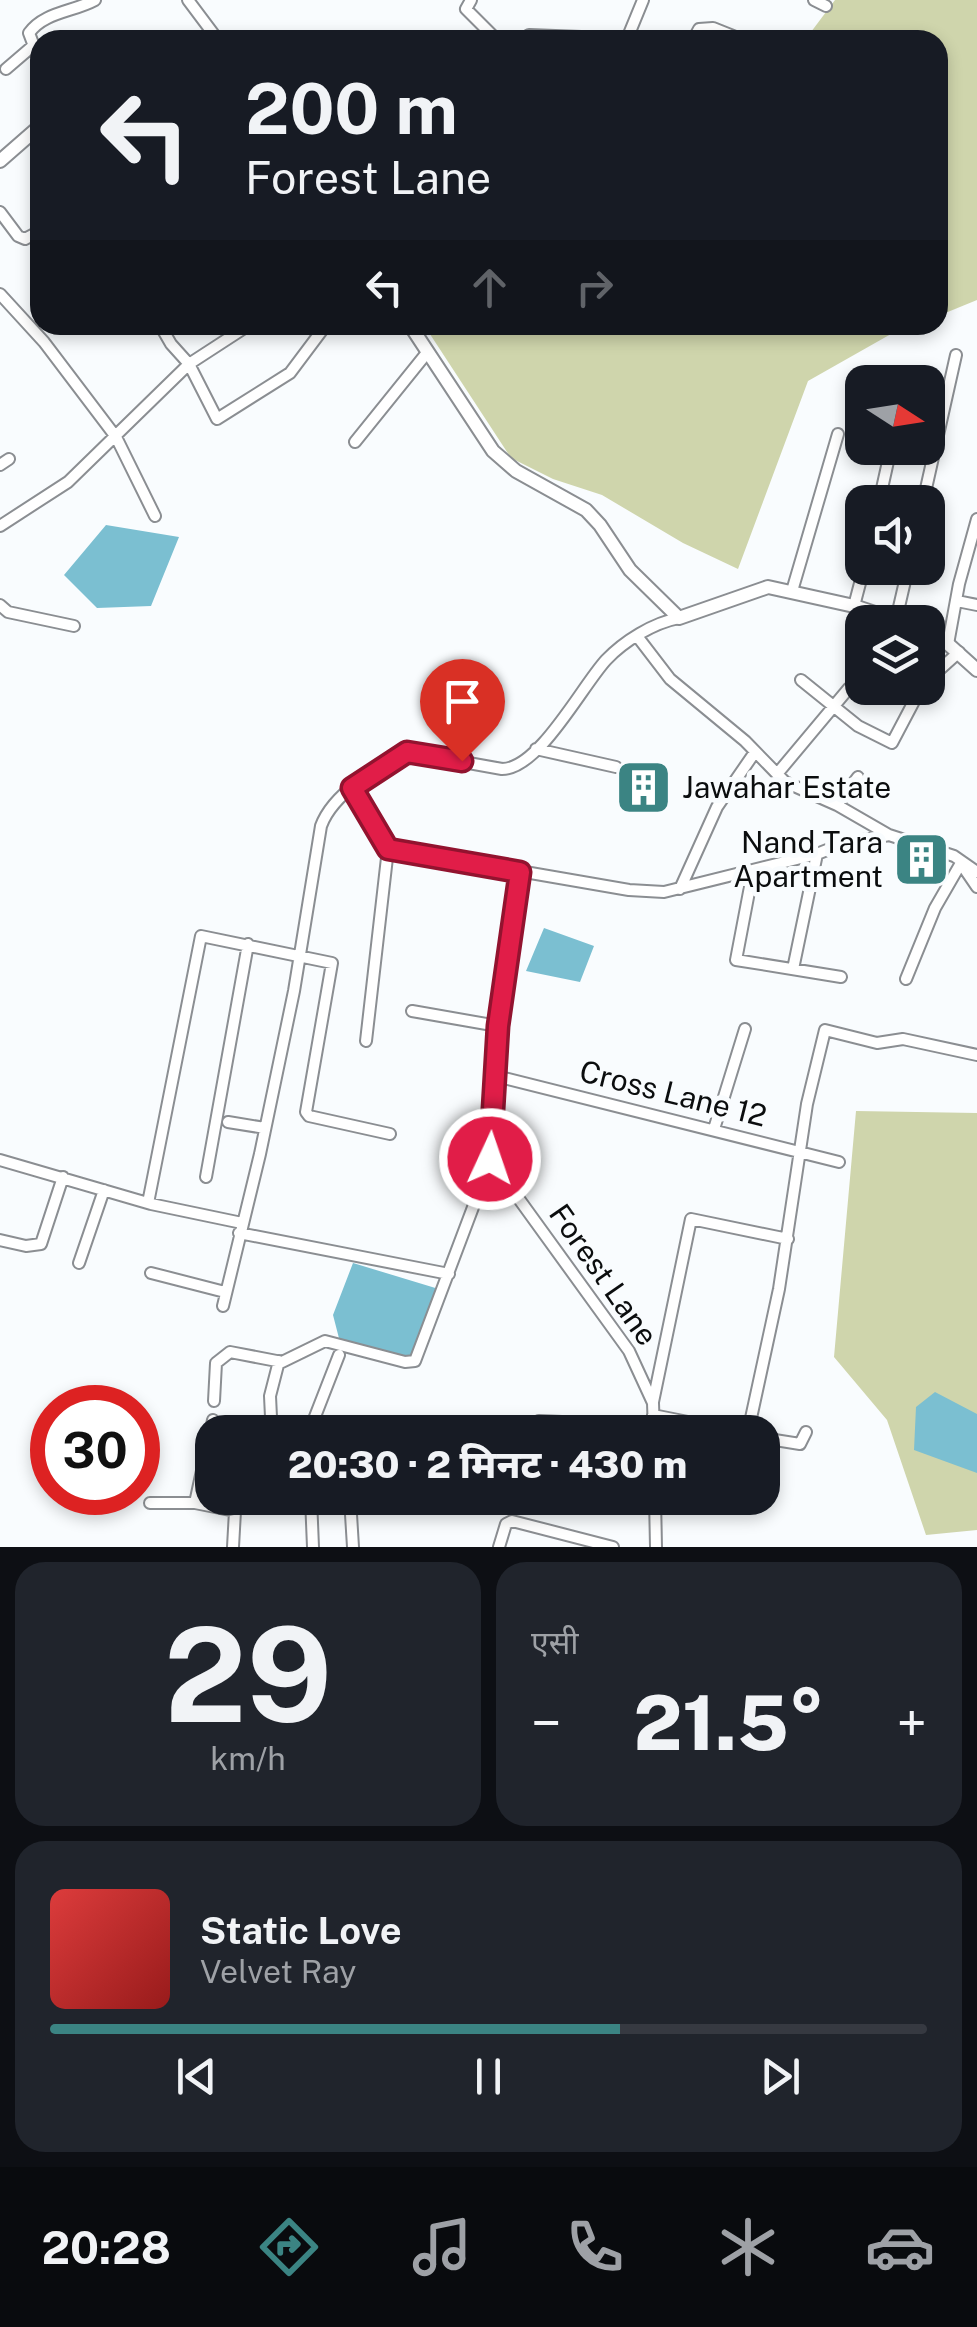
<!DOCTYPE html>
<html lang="hi">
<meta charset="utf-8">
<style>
body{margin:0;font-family:"Public Sans","Noto Sans Devanagari",sans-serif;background:#20242c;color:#f1f3f6;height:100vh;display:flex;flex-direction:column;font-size:38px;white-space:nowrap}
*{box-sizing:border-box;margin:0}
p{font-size:32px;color:#9ea1a6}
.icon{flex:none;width:55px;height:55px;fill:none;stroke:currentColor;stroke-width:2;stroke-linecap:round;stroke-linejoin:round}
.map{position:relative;height:1547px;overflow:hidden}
.drawer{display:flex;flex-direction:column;gap:15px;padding:15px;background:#0d0f14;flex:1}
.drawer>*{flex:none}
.top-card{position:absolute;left:30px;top:30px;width:918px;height:305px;border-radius:30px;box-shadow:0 5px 15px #0003;background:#171b24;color:#f1f3f6;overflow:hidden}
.needle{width:65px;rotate:102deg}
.buttons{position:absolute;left:845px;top:365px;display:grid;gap:20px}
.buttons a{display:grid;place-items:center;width:100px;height:100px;border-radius:20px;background:#171b24;box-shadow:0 5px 15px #0003;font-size:50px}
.speed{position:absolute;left:30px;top:1385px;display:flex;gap:20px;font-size:50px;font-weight:700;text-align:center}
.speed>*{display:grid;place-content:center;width:130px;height:130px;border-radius:50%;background:#171b24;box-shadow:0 5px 15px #0003;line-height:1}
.speed .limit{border:15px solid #d22;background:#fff;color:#111}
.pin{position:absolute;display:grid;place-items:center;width:85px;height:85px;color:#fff;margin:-102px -42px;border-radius:50% 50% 50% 0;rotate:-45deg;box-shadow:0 0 10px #0007}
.pin .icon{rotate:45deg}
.me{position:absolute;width:110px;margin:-55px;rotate:3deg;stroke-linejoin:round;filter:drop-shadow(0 0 8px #0008)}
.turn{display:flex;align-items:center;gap:35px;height:210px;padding:0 50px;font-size:45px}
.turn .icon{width:130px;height:130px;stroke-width:2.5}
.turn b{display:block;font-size:70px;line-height:85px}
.lanes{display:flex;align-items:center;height:95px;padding:0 50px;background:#0003;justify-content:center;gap:50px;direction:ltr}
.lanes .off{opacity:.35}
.big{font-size:75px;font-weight:800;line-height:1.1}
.drawer .card{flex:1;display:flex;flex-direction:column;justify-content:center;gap:15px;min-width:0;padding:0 35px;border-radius:30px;background:#20242c}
.drawer .dial{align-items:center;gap:0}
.dial b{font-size:130px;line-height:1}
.song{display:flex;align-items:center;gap:30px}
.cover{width:120px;height:120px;border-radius:15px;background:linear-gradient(135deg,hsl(0 70% 55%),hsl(0 70% 35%))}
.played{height:10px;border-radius:5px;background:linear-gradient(90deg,#3b8483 65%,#363941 65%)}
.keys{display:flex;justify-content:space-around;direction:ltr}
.heat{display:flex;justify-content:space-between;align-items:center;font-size:55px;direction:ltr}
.drawer .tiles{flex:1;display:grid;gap:15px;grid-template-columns:1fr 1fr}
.card:last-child{grid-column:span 2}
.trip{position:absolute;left:195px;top:1415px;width:585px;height:100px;border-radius:30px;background:#171b24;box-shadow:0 5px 15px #0003;font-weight:800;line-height:100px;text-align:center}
.tab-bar{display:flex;height:160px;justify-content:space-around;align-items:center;background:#090b0e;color:#9ea1a6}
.tab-bar .icon{width:70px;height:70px}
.tab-bar .on{color:#3b8483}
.tab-bar b{font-size:45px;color:#f1f3f6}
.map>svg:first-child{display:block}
.green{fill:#cfd5ac}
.water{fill:#7bbfd1}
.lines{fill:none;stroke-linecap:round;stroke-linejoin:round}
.minor-casing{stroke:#8b8e92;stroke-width:14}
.tertiary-casing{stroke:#8b8e92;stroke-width:16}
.minor{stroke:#fff;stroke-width:10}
.tertiary{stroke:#fff;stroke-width:12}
.route-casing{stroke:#92132f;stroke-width:25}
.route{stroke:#e11d48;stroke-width:18}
.labels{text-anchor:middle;stroke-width:10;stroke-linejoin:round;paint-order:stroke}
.poi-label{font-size:30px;fill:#0b0d0e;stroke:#f9fcfe;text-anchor:start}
.street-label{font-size:30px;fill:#0b0d0e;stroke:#f9fcfe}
</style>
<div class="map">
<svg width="977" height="1547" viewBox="0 0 977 1547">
<rect width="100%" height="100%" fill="#f9fcfe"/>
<!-- green -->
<path class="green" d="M835,0h142v300l-39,16v-276h-133z
M424,325h490l-23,9 -83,47 -70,188 -55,-26 -81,-48 -49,-16 -42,-21z
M856,1111l121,2v417l-51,5 -39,-115 -53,-63z"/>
<!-- water -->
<path class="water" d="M106,525l73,12 -28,69 -54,2 -33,-33z
M544,928l50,18 -14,36 -54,-11z
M353,1263l89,27 -26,75 -75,-19 -8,-31z
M935,1392l42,22v59l-63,-23 2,-43z"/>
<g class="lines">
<defs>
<path id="minor" d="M188,0l30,40
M471,0l-5,9 31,31
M814,0l12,6
M627,39l16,-39
M523,40l6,-5 131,5
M693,40l6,-11 14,-1 30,12
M40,62l-11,-29c15,-21 44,-21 66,-33
M6,69l28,-24
M0,212l18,24 7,3 15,-8
M0,294l44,48 72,95 39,79
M160,325l11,19 18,20 28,55 73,-46 36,-48
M355,442l71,-88
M0,465l9,-6
M879,502l12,-54
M923,502l33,-147
M0,526l68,-44 121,-118 60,-39
M792,591l46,-157
M957,601l20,4
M0,605l8,7 66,14
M854,606l10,-38
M896,620l12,-52
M637,636l33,43 75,62 40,41 52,23 52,30 65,21 23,16
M948,644l11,-60 18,-65
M801,680l57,46 34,17 29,-55
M928,680l31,-28
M536,749l80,18
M777,774l72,-86 64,11
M352,788l36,61 -22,192
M837,805l21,-28
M388,849l131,22 -21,155 -8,133 139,192 24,52 1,29
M964,868l13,19
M519,871l110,19 35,2 153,-38 25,-10 47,-9
M753,871l-17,89 105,17
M680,889l37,-82 38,-55
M793,969l24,-115
M906,979l29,-71 26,-45
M412,1011l86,15
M496,1076l343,86
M228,1122l37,6
M714,1129l31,-100
M0,1160l151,44 91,19
M206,1177l42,-233
M148,1203l53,-267 131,27 -26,149 3,4 81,18
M239,1233l210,41
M0,1240l26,6 15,-2 22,-67
M79,1263l25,-73
M151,1273l74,19
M223,1306l37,-152 34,-163 27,-165c12,-33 56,-58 86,-74l95,17c37,0 80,-83 104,-109 18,-19 47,-37 73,-42
M214,1401l2,-38 14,-11 52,10 43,-21 80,21 10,-1 60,-159 18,-35
M653,1402l38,-183 97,20
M653,1415l85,17
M271,1417l-1,-21 9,-35
M309,1432l30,-77
M345,1432l4,-10
M534,1432l5,-11 115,5
M748,1432l31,-143 28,-185 18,-74 52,13 26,-4 74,16
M762,1438l38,6 6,-12
M311,1498l2,49
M350,1498l3,49
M655,1498l1,49
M150,1503h45l40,8 -2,36
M195,1503l18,-83
M499,1547l7,-23 6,-3 101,26"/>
<path id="tertiary" d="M0,161l40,-35
M410,325l83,126 23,20 70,39 14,15 30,45 49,48 89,-31 86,19 48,16
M928,633l20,11 29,26"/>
</defs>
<!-- minor casing -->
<use href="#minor" class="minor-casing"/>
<!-- tertiary casing -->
<use href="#tertiary" class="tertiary-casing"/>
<!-- minor -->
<use href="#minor" class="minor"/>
<!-- tertiary -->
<use href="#tertiary" class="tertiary"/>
</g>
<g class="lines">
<defs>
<path id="route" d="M462,761l-55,-9 -55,36 36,61 132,23 -22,154 -8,133"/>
</defs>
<!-- route casing -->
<use href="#route" class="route-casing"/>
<!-- route -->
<use href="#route" class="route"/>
</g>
<!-- icons -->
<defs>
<symbol id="building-square" viewBox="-11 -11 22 22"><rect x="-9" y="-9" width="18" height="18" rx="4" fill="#3b8483" stroke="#f9fcfe"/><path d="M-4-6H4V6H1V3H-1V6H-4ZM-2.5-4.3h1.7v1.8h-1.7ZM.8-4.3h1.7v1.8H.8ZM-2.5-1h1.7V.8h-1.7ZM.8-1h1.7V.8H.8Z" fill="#fff"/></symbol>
</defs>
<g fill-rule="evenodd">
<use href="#building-square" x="612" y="756" width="63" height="63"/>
<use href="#building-square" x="890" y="828" width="63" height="63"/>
</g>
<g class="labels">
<!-- poi labels -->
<g class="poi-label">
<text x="682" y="798">Jawahar Estate</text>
<text x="883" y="853" text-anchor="end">Nand Tara<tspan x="883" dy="34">Apartment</tspan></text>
</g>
<!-- street labels -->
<g class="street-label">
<text transform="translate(673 1094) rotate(14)" y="10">Cross Lane 12</text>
<text transform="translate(603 1275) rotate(55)" y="10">Forest Lane</text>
</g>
</g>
</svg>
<div class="buttons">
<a><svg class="needle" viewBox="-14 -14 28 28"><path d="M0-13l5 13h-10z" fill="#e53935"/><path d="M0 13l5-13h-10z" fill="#9ea1a6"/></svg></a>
<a><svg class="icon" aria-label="sound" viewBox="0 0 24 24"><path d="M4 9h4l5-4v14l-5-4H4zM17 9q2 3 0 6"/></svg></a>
<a><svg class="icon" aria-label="layers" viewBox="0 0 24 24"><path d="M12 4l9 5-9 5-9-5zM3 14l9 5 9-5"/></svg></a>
</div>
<div class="speed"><div class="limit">30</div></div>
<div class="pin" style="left:462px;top:761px;background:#d93025"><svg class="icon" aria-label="arrive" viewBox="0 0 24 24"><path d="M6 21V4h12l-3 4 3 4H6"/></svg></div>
<svg class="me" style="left:490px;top:1159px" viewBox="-20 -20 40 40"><circle r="17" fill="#e11d48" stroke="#fff" stroke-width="3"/><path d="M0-11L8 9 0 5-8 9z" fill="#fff"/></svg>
<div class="trip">20:30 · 2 मिनट · 430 m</div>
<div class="top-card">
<div class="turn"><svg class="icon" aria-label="left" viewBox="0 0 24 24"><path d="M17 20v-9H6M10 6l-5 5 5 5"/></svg><div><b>200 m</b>Forest Lane</div></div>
<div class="lanes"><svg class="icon" aria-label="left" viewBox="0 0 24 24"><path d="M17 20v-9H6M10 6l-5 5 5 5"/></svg><svg class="icon off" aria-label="ahead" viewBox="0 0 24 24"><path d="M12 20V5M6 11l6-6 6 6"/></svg><svg class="icon off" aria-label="right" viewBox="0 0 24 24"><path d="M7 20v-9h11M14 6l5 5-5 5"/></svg></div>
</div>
</div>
<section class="drawer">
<div class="tiles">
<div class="card dial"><b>29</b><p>km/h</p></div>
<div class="card"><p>एसी</p>
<div class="heat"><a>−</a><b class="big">21.5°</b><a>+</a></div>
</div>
<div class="card">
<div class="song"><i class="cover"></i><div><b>Static Love</b><p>Velvet Ray</p></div></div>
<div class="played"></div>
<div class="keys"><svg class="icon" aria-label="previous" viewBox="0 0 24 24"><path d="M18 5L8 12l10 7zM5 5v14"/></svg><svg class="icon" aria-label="pause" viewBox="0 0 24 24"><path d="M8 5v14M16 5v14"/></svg><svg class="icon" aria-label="next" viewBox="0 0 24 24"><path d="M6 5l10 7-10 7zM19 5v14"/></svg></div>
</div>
</div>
</section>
<nav class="tab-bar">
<b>20:28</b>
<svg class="icon on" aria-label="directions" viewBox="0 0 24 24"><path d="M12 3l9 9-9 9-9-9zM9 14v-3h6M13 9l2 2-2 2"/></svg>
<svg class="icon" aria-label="music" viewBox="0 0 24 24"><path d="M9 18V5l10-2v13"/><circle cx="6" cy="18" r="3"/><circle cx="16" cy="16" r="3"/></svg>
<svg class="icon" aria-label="phone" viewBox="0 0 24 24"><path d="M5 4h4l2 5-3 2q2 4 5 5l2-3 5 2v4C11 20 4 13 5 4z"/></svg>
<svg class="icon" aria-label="climate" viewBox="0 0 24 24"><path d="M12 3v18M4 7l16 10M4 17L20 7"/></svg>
<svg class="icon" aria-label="car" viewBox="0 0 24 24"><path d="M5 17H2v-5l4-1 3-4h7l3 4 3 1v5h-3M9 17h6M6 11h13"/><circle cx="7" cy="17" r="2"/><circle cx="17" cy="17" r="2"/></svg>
</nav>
